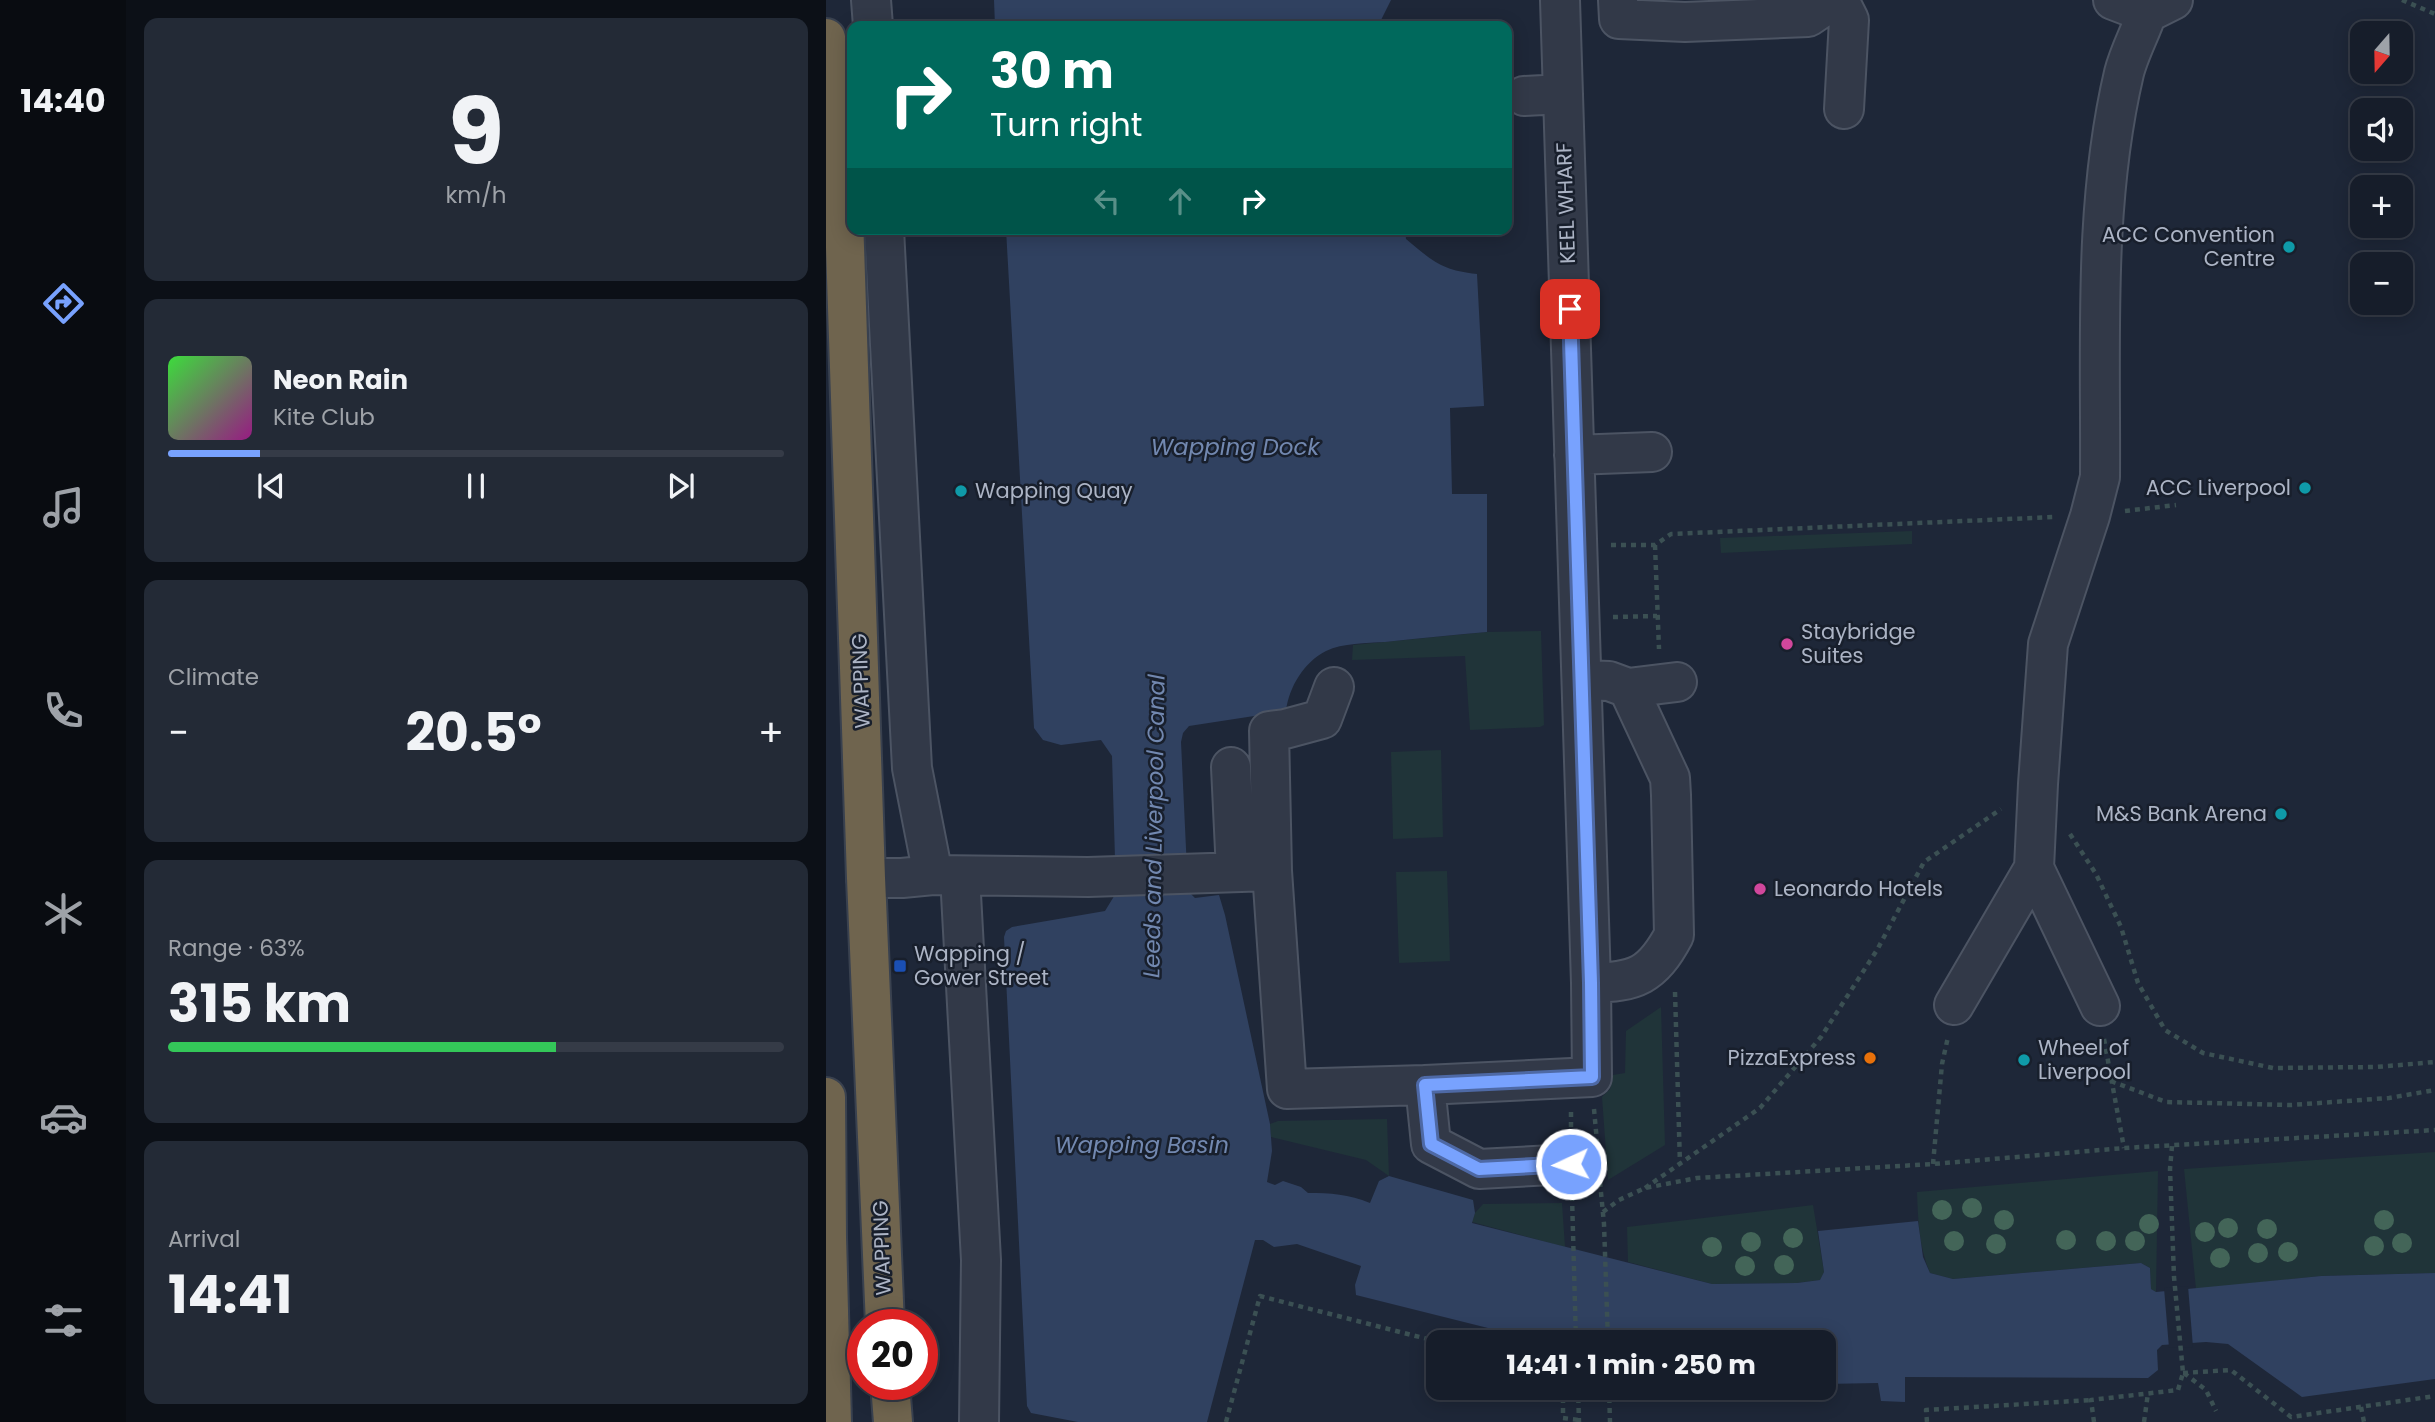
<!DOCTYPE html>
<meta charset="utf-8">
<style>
body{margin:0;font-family:Poppins,sans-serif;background:#232a36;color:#f1f3f6;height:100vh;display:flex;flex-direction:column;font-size:26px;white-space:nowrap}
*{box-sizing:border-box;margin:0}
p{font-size:23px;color:#9ea2a8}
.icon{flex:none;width:38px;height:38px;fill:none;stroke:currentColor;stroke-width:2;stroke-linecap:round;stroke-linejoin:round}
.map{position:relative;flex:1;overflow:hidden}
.side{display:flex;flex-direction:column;gap:18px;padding:18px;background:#0c1017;width:700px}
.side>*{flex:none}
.banner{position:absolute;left:21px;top:21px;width:665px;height:214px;border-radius:14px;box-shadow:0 4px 18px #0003,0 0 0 2px #353b47;background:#00695c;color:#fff;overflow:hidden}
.needle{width:46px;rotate:200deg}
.tools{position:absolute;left:1524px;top:21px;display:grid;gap:14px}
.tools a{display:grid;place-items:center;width:63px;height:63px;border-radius:14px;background:#161d2a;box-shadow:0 4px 18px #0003,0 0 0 2px #353b47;font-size:35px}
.speed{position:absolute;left:21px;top:1309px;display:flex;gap:14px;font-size:35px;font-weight:700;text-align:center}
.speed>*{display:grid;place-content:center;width:91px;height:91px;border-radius:50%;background:#161d2a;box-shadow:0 4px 18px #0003,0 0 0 2px #353b47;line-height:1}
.speed .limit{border:10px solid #d22;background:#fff;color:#111}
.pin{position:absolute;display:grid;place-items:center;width:60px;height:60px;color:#fff;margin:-30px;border-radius:14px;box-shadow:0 4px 10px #0006}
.me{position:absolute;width:77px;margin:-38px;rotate:267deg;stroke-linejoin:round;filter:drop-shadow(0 0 5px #0008)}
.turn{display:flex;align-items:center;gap:24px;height:147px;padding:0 28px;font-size:32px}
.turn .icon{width:91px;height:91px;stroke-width:2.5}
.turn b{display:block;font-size:49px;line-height:60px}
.lanes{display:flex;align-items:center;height:66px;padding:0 28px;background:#0003;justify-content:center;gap:35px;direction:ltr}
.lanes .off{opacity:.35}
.big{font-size:52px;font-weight:700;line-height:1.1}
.side .tile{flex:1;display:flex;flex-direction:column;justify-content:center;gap:10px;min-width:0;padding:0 24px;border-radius:14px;background:#232a36}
.side .dial{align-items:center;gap:0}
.dial b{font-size:91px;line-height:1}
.song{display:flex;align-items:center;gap:21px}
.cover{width:84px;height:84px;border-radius:10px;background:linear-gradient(135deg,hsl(120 70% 55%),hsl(310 70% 35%))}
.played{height:7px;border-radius:4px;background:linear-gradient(90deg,#78a2fe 15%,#353b47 15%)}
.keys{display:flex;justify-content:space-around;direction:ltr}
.heat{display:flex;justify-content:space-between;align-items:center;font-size:38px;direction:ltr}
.charge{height:10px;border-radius:5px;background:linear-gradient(90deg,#34c759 63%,#353b47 0)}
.trip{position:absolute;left:600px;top:1330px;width:410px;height:70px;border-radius:14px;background:#161d2a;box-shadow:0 4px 18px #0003,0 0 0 2px #353b47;font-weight:700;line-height:70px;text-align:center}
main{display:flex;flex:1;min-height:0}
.tabs{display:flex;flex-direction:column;width:126px;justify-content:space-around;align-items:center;background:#090c11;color:#9ea2a8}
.tabs .icon{width:49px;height:49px}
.tabs .current{color:#78a2fe}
.tabs b{font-size:32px;color:#f1f3f6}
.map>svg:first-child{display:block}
.green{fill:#203439}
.water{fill:#304160}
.pier{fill:#1e2738}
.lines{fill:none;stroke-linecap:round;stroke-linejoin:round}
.minor-casing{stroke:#4c5463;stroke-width:42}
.highway-casing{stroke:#39414f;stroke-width:42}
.path{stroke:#3b5053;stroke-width:4.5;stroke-dasharray:5 5;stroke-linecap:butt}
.minor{stroke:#323948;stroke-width:38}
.highway{stroke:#6f644e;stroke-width:38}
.tree{fill:#436558}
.route-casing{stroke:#4e69a5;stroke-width:18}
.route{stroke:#78a2fe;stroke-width:12}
.culture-dot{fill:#0f9aa8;stroke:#181f2c;stroke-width:2.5}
.hotel-dot{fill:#d1479c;stroke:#181f2c;stroke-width:2.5}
.transit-dot{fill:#1a4fb4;stroke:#181f2c;stroke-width:2.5}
.food-dot{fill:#e8710a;stroke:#181f2c;stroke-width:2.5}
.labels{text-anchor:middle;stroke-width:5;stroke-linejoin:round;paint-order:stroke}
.street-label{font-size:21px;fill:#acb4c5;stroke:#181f2c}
.poi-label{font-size:21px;fill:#acb4c5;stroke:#181f2c;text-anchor:start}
.water-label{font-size:23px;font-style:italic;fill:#7288b0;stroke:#181f2c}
</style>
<main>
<nav class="tabs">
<b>14:40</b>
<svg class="icon current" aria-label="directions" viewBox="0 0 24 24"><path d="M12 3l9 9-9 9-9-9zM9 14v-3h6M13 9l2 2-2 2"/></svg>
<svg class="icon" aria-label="music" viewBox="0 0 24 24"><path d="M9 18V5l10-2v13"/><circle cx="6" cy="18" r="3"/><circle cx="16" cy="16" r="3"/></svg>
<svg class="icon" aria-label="phone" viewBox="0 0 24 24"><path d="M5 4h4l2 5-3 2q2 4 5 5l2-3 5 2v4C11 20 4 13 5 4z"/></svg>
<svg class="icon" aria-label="climate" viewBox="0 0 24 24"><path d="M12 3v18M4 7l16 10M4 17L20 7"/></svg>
<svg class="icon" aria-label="car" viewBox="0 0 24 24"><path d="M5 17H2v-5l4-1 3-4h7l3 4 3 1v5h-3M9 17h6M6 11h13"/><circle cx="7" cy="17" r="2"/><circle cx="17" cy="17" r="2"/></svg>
<svg class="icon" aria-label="filters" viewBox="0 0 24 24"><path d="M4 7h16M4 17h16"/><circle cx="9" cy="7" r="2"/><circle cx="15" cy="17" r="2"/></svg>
</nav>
<section class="side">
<div class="tile dial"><b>9</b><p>km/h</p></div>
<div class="tile">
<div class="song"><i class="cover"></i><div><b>Neon Rain</b><p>Kite Club</p></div></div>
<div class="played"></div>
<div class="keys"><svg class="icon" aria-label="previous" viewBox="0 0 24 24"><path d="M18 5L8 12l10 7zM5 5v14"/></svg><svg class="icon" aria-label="pause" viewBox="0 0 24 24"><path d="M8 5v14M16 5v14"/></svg><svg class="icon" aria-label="next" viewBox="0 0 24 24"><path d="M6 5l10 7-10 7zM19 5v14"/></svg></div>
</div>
<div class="tile"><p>Climate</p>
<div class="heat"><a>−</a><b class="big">20.5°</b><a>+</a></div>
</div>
<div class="tile"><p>Range · 63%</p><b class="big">315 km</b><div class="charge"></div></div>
<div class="tile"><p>Arrival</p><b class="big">14:41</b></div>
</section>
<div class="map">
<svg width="1609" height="1422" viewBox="0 0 1609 1422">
<rect width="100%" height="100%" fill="#1e2738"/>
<!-- green -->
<path class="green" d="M1086,531v13l-191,9 -1,-15z
M715,631l3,94 -4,2 -70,3 -5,-74 -113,4 1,-15 134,-13z
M615,750l2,87 -50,2 -2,-87z
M621,871l3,90 -51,2 -3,-91z
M835,1007l4,138 -57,35 -6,-83 8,-8 3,-14 12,-2 1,-42z
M561,1119l2,57 -23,-16 -95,-23 -1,-13 8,-3z
M1609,1152v121l-114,3 -125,13 -12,-120z
M1332,1171l-2,121 -5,-3 -1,-21 -9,-5 -188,16 -23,-6c-11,-26 -12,-53 -13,-81z
M736,1203l3,44 -93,-25 3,-9 8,-9z
M987,1205l11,67 -4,8 -23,3 -85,1 -84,-22 -1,-35z"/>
<!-- water -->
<path class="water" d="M168,0h397l-13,26h-383z
M180,229h399l1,10c28,23 35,31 71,35l7,132 -34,2 2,86h35v138c-34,3 -68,6 -102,10 -19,1 -42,1 -59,9 -22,11 -37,36 -40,60l-97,15 -6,7 -2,9 7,149 7,7 24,-3 6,20 45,209 2,27 -5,31 8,3 8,-4 18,6 7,6c22,0 41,1 62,10l9,-22 10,-5 84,24 2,13 -3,10 240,61 85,-1 23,-3 4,-8 -6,-41 100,-10 5,36 7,16 23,6 188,-16 9,5 1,21 5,3 165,-16 114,-3v106l-133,18 -74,-53 -22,-2 -44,3 -5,5 1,20 -10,8 -243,-1v25l-24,-1 -3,-18 -54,1v-42h-280l-188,-47 -1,-10 6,-19 -64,-22 -23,3 -11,-7h-8l-48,182h-129l-47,-9 -4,-7 -23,-469 2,-6 6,-4 93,-16 11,-18 -4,-137 -11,-16 -40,5 -18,-5 -9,-12z"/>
<!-- pier -->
<path class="pier" d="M1362,1286l5,61 -24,1 -5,-60z"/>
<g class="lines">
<defs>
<path id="minor" d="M45,0l2,26
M792,0l1,19 66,3 123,-5 25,-17
M1013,0l10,20 -5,89
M1287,0l34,13
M698,96l39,-2
M58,229l28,539 21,107
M748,455l78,-3
M756,680l27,1 19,7 42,90 1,17 3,140c-22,41 -38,47 -83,48
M508,687l-12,32 -37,10 -16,2 3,140 15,218 138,-4 6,59 48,25 92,-5
M802,688l49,-6
M405,767l5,104
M134,876l21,384 -2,162
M40,878h36l31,-3 155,2 184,-6
M1128,1005l80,-137
M1274,1006l-66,-138 4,-84 10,-140 42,-128 10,-39c1,-135 -7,-272 24,-404 5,-20 16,-40 23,-60l26,-13
M599,1085l167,-8 -1,-94 -31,-983"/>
<path id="highway" d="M0,38l15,89 25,751 19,447
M0,1097l1,140 5,185
M64,1384l3,38"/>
</defs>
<!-- minor casing -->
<use href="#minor" class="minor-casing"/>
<!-- highway casing -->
<use href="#highway" class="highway-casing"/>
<!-- path -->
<path class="path" d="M1576,0l33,14
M1299,511l51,-6
M785,545h44l16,-11 383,-17
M829,545l4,104
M787,617l44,-1
M1244,834l26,40 25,53 17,56 27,47 38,23 70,15 103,-1 59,-5
M849,992l5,173
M1278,1039l20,109
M1285,1081l55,21 125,3 98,-7 46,-8
M768,1109l3,33
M745,1112v19
M1107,1164l9,-100 6,-27
M774,1182l4,42 4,118
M819,1188l115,-80 61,-71 56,-87 47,-88 77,-53
M746,1196l4,146
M777,1212l16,-12 26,-12 52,-10 236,-14 191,-16 311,-18
M1357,1373l48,-3 60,47 144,-21
M1358,1373l22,17 10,21
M737,1388v30l16,2
M752,1388l1,34
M783,1388l1,34
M1535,1407l3,15
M400,1422l34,-126 179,46
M1101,1422l-1,-12 165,-10
M1268,1422l-3,-22 87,-10 5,-17 -9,-96 -4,-108 2,-23
M1318,1422l4,-29"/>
<!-- minor -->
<use href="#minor" class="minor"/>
<!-- highway -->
<use href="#highway" class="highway"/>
</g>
<!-- trees -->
<g class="tree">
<circle cx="1146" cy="1208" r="10"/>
<circle cx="1116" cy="1210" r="10"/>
<circle cx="1178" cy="1220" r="10"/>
<circle cx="1558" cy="1220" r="10"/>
<circle cx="1323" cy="1224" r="10"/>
<circle cx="1402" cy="1228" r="10"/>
<circle cx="1441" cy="1229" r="10"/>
<circle cx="1379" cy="1232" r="10"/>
<circle cx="967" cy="1238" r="10"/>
<circle cx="1240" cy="1240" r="10"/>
<circle cx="1128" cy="1241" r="10"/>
<circle cx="1280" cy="1241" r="10"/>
<circle cx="1309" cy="1241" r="10"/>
<circle cx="925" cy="1242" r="10"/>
<circle cx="1576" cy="1243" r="10"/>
<circle cx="1170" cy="1244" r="10"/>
<circle cx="1548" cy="1246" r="10"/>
<circle cx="886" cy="1247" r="10"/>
<circle cx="1462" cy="1252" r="10"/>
<circle cx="1432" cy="1253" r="10"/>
<circle cx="1394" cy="1258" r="10"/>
<circle cx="958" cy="1265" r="10"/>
<circle cx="919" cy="1266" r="10"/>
</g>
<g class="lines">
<defs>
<path id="route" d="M744,309l21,674 1,94 -167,8 6,59 48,25 92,-5"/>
</defs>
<!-- route casing -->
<use href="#route" class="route-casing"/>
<!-- route -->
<use href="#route" class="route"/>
</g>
<!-- markers -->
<g class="culture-dot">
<circle cx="1463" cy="247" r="7"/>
<circle cx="1479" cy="488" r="7"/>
<circle cx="135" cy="491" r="7"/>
<circle cx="1455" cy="814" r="7"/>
<circle cx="1198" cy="1060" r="7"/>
</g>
<g class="hotel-dot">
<circle cx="961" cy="644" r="7"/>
<circle cx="934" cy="889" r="7"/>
</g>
<rect class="transit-dot" x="67" y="959" width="14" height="14" rx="3.5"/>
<circle class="food-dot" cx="1044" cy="1058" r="7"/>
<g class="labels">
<!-- street labels -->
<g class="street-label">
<text transform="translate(740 203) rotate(-92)" y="7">KEEL WHARF</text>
<text transform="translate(35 681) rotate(-92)" y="7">WAPPING</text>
<text transform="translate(56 1248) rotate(-92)" y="7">WAPPING</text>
</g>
<!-- poi labels -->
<g class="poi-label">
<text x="1449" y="242" text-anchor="end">ACC Convention<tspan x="1449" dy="24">Centre</tspan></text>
<text x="1465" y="495" text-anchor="end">ACC Liverpool</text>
<text x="149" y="498">Wapping Quay</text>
<text x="975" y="639">Staybridge<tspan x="975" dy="24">Suites</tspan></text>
<text x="1441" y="821" text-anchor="end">M&amp;S Bank Arena</text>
<text x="948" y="896">Leonardo Hotels</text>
<text x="88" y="961">Wapping /<tspan x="88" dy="24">Gower Street</tspan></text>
<text x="1212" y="1055">Wheel of<tspan x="1212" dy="24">Liverpool</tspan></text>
<text x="1030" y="1065" text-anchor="end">PizzaExpress</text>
</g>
<!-- water labels -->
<g class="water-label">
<text x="409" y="455">Wapping Dock</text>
<text transform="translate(328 826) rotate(-89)" y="8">Leeds and Liverpool Canal</text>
<text x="316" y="1153">Wapping Basin</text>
</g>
</g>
</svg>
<div class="tools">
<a><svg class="needle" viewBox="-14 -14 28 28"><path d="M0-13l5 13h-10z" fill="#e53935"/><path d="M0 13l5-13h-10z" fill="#9ea2a8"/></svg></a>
<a><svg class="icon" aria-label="sound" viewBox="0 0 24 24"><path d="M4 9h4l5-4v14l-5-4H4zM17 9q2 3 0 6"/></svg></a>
<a>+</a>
<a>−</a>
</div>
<div class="speed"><div class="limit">20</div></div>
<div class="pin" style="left:744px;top:309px;background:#d93025"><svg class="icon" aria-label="arrive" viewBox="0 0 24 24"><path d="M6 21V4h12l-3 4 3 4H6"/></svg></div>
<svg class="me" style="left:745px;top:1164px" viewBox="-20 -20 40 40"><circle r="17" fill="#78a2fe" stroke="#fff" stroke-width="3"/><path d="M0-11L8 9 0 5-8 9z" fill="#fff"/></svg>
<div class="trip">14:41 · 1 min · 250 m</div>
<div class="banner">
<div class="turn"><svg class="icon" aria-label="right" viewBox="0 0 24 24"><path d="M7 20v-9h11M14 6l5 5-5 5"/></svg><div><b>30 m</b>Turn right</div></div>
<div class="lanes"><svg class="icon off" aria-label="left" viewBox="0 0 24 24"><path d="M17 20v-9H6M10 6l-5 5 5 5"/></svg><svg class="icon off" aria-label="ahead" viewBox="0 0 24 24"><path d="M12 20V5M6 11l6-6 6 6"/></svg><svg class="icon" aria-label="right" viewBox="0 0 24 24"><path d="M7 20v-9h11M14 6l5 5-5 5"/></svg></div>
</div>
</div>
</main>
